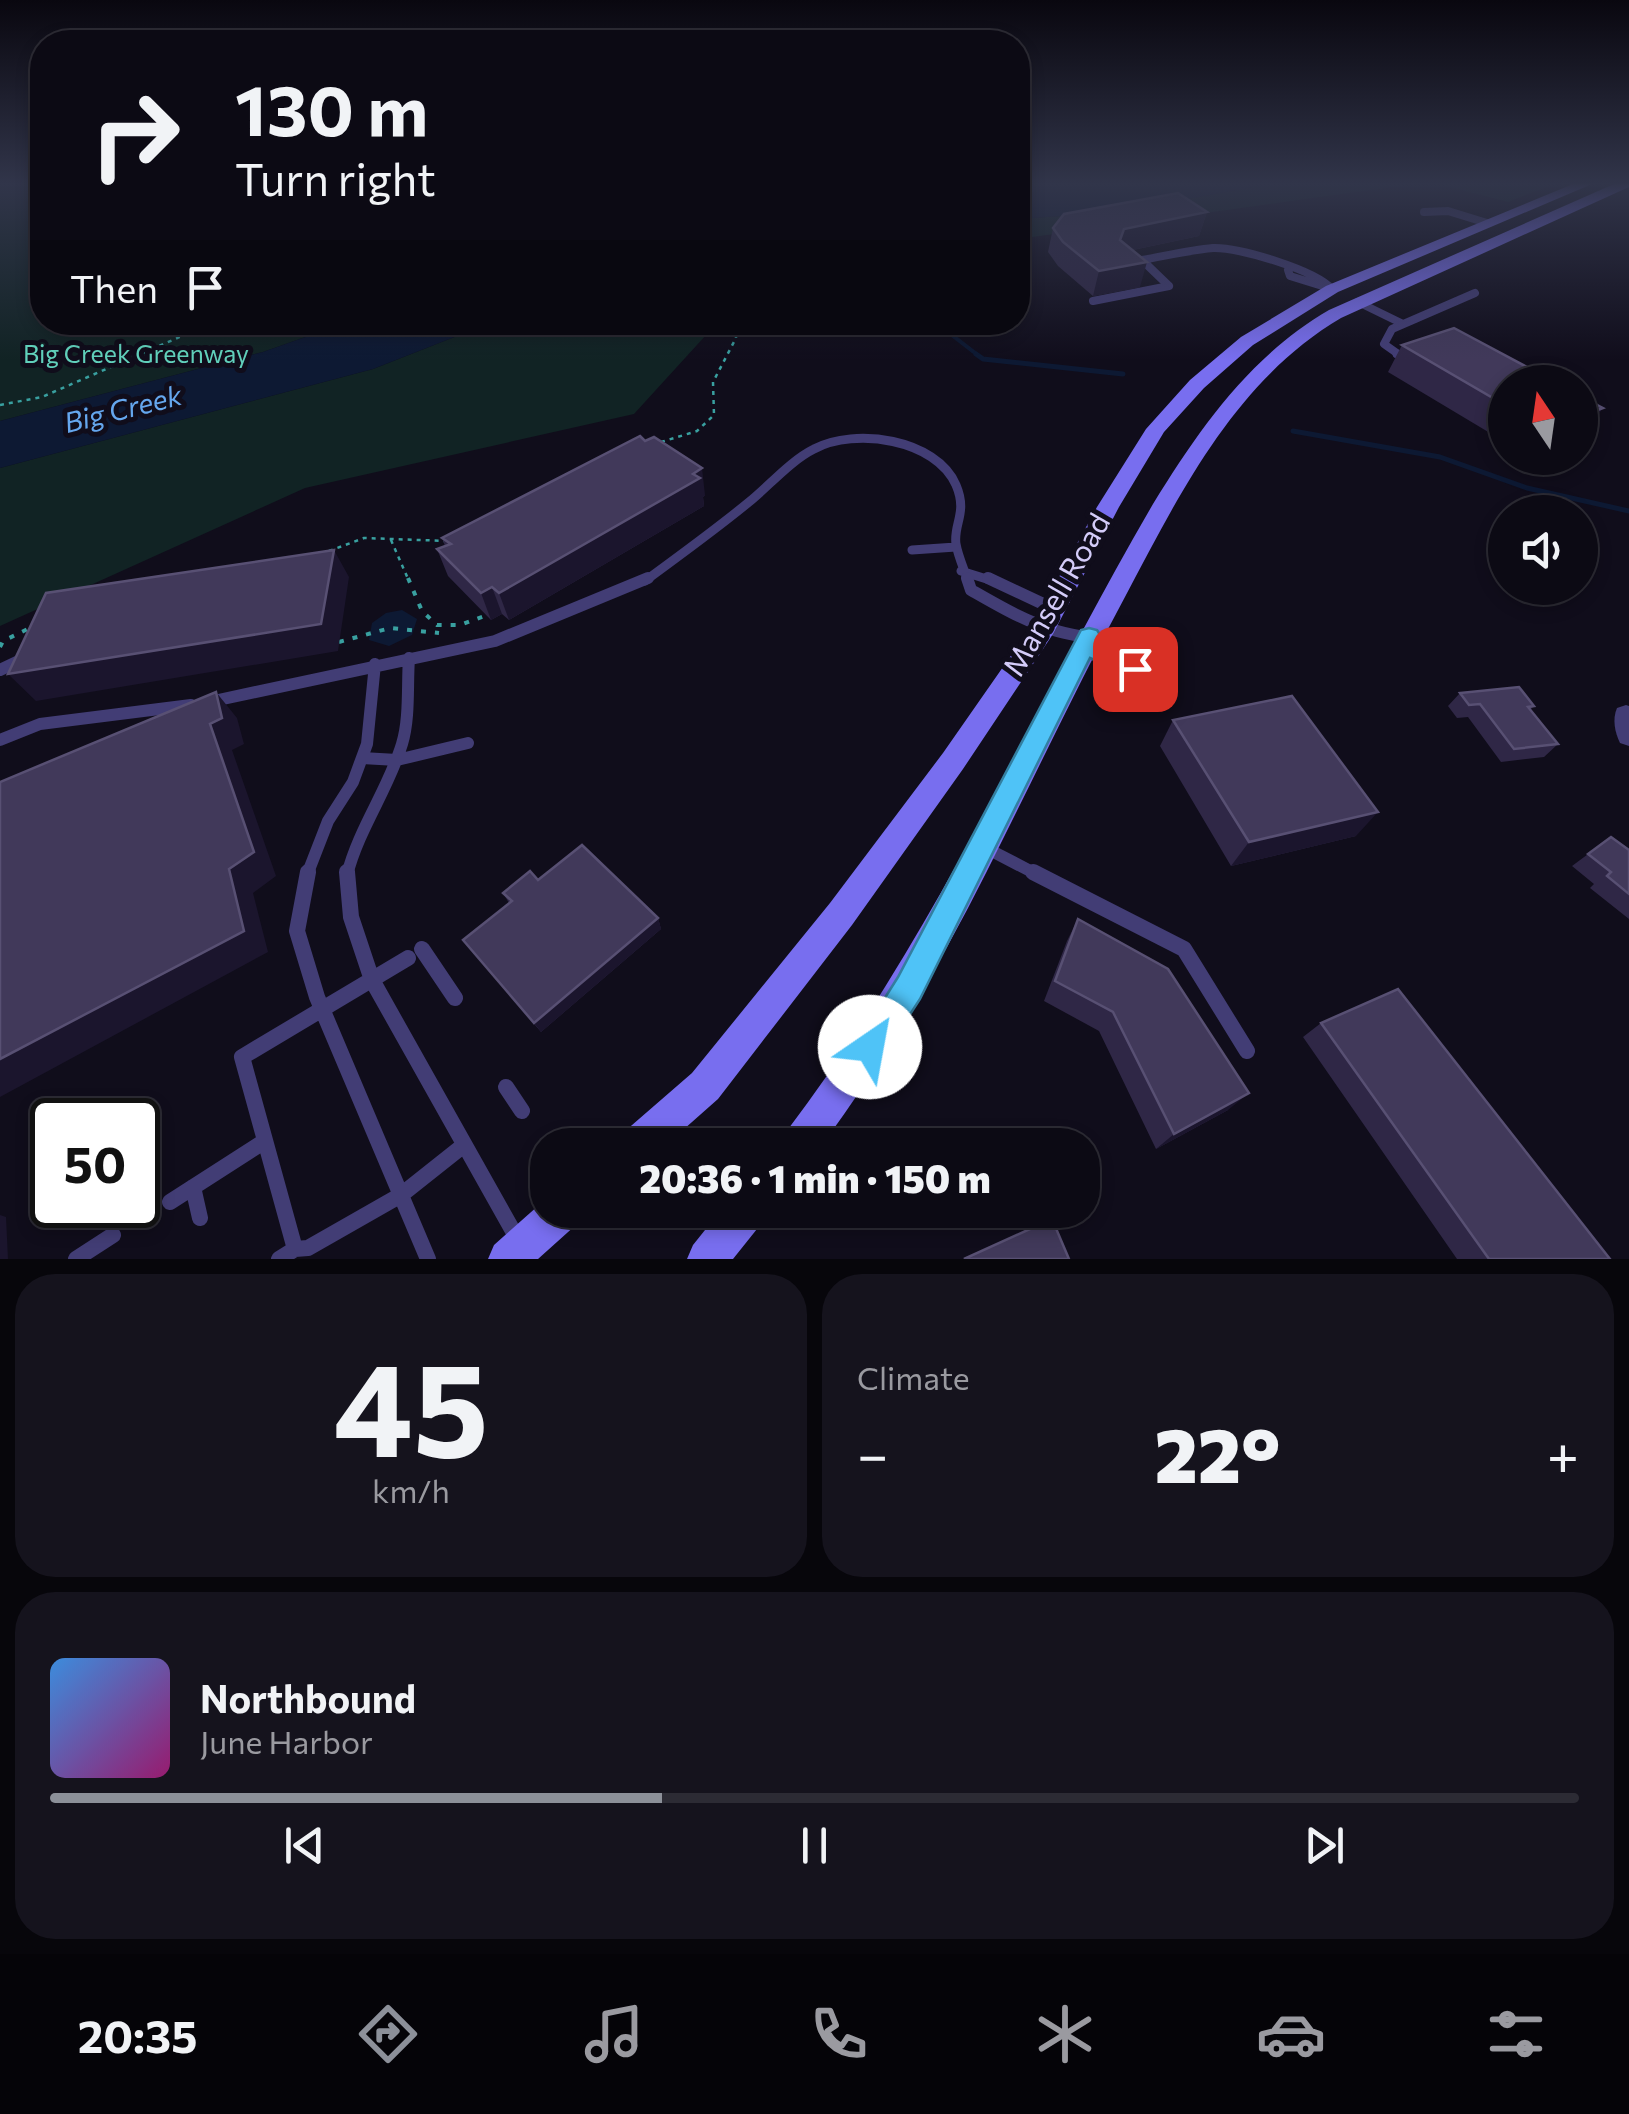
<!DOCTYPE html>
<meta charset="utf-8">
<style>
body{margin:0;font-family:Commissioner,sans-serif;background:#15131d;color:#f1f3f6;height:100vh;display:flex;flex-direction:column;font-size:38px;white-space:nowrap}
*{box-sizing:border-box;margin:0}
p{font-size:32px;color:#9a9aa0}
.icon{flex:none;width:55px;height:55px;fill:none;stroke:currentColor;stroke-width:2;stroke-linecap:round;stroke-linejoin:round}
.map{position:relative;height:1259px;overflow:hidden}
.sheet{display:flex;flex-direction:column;gap:15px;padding:15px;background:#07060b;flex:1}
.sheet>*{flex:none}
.banner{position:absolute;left:30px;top:30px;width:1000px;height:305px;border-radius:40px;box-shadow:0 5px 15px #0003,0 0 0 2px #2c2b34;background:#0c0a14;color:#f1f3f6;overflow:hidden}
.needle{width:65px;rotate:347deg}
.buttons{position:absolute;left:1488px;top:365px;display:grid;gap:20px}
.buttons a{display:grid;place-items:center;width:110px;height:110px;border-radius:50%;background:#0c0a14;box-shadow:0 5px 15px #0003,0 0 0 2px #2c2b34;font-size:50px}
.speed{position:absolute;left:30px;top:1098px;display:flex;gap:20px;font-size:50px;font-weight:700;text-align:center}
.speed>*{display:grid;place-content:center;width:130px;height:130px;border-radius:50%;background:#0c0a14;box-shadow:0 5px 15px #0003,0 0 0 2px #2c2b34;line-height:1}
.speed .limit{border:5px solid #111;border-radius:15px;background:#fff;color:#111}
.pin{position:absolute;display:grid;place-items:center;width:85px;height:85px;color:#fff;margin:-42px;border-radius:20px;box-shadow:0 5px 15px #0006}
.me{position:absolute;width:110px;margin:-55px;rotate:33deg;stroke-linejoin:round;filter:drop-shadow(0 0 8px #0008)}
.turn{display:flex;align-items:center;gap:35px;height:210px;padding:0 40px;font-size:45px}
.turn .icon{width:130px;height:130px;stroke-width:2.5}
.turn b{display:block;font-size:70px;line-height:85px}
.then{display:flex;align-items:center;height:95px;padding:0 40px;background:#0003;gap:20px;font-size:38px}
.big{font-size:75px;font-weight:800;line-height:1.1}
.sheet .tile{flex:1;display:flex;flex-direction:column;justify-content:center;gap:15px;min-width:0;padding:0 35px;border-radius:40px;background:#15131d}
.sheet .dial{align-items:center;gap:0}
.dial b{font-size:130px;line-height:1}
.song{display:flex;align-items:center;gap:30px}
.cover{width:120px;height:120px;border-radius:15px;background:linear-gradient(135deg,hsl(210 70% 55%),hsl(320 70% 35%))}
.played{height:10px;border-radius:5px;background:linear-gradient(90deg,#8c9099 40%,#2c2b34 40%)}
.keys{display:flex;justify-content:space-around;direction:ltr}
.heat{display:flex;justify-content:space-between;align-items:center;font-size:55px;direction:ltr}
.sheet .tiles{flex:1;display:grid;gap:15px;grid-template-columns:1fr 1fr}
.tile:last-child{grid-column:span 2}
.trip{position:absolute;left:530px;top:1128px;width:570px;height:100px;border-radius:40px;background:#0c0a14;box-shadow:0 5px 15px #0003,0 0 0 2px #2c2b34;font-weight:800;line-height:100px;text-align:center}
.menu{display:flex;height:160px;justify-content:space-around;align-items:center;background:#050408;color:#9a9aa0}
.menu .icon{width:70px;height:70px}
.menu .on{color:#8c9099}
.menu b{font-size:45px;color:#f1f3f6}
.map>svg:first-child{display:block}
.green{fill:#112324}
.water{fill:#0d1933}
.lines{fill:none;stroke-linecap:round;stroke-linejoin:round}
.stream-far1{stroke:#0d1933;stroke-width:4}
.stream{stroke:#0d1933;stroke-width:5}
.path-far1{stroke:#39a0a0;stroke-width:2.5;stroke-dasharray:4 5;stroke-linecap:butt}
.path{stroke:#39a0a0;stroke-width:4;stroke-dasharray:5 9;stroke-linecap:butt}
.lane-far3{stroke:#423d75;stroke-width:8}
.lane-far2{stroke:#423d75;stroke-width:9}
.lane-far1{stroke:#423d75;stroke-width:12}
.lane{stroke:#423d75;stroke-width:16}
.street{fill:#423d75;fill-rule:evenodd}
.secondary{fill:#786eef;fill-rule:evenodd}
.wall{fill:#2f2746}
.shaded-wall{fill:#1b152d}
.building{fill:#41395a;stroke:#585073;stroke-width:2.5}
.route{fill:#4fc3f7;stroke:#337fa1;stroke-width:2.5}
.labels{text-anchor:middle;stroke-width:10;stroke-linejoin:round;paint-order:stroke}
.far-park-label{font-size:25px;fill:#61d0bb;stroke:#100d1b}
.far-water-label{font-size:28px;font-style:italic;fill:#65a7ee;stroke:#100d1b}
.street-label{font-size:30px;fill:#d4ccf9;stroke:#100d1b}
</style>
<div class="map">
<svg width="1629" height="1259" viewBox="0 0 1629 1259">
<rect width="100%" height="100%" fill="#100d1b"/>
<!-- green -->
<path class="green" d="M0,184h42v138l303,1 -82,29 -263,69z
M1269,184h145l-396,55v-20l100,-7z
M1438,184h116l-46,18z
M490,323h227l-83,91 -329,74 -305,138v-158l373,-99z"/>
<!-- water -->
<path class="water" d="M1018,184h251l-151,28 -100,7z
M345,323h145l-117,46 -373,99v-47l263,-69z
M402,610l15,9 -5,16 -23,11 -20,-6 3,-17 14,-10z"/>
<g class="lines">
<!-- stream-far1 -->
<path class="stream-far1" d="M935,322l44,34"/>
<!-- stream -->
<path class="stream" d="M976,354l7,5 140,15
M1293,431l147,26 87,31 102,23"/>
<!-- path-far1 -->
<path class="path-far1" d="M0,405l42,-8 172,-75
M661,442l36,-11 17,-16 -1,-33 23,-44v-16
M391,540l18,41
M329,551l35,-13 83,3"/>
<!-- path -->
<path class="path" d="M408,578l14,33 15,14h23l27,-10
M339,642l51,-14 49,5
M0,647l3,-6 29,-14"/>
<!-- lane-far3 -->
<path class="lane-far3" d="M1424,212l24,-1 39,12
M1288,270l2,6 42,13
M1169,286l-27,-26c23,-4 48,-10 71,-12 26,-1 102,22 119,41
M1093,301l76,-15
M1358,302l43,21
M1401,356l-17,-12 8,-15 83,-36"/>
<!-- lane-far2 -->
<path class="lane-far2" d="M1397,354l9,6
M912,550l44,-3
M961,571l32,10
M645,581c35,-26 70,-51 104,-79 20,-16 41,-41 65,-53 41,-22 122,-10 142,36 12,28 -3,39 0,59 2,12 8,25 12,37"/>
<!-- lane-far1 -->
<path class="lane-far1" d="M967,578l4,12c28,16 55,32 86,41 45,12 71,7 110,39
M988,578l66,31
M1089,637c19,28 46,32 78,33
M0,670l21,-10
M209,702l286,-61 153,-63
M0,740l40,-16 151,-19
M362,758l35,2 71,-17
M984,847l54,28
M307,875l21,-54 25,-39 14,-38 8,-80
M347,875c12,-47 41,-85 55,-131 8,-26 5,-59 7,-86"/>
<!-- lane -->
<path class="lane" d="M308,872l-11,59 20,66 111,262
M347,872l4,45 21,63 150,267 2,12
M1033,872l151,77 63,102
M422,949l33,49
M506,1087l16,24
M193,1187l7,31
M170,1202l95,-61
M295,1249l-53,-192 166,-99
M76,1259l37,-24
M279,1259l16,-10 13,-1 93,-53 63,-50"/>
<!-- street -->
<path class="street" d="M1626,705l3,1v40l-9,-3c-5,-10 -8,-24 -3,-35z"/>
<!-- secondary -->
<path class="secondary" d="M1573,184h19l-254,108 -85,53 -49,43 -40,44 -45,75 -66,127 -90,135 -111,156 -134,174 -52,46h-48l6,-13 68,-59 138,-170 113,-150 92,-132 62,-114 49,-78 44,-49 51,-43 85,-51z
M1614,184h15v3l-288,131c-105,62 -160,173 -215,277 -49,91 -93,185 -140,278 -48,95 -101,186 -164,272h-42l6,-13c148,-195 245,-418 367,-628 47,-76 97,-148 176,-194z
M548,1197v13h35l-6,14 -39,35h-50l6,-14z
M721,1210h46l-6,14 -28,35h-46l6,-14z"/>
</g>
<!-- wall -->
<path class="wall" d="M1207,212l-8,24 -66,14 7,37 -47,9 -35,-30 -10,-14 5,-24z
M1402,345l103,37v60l-117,-70z
M705,495l-2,2 1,9 -195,114 -7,-6 -11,6 -43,-44 -11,-27 8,-3 -3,-8z
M1460,693l74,13 -4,4 28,34 -14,13 -43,5 -33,-45 -11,1 -9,-12z
M1173,720l183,116 -125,30 -71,-120z
M1611,837l18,13v69l-39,-31 4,-4 -22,-18z
M538,880l120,38 3,11 -120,103 -78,-92 46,-37 -6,-10z
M1078,919l150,191 -72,39 -57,-118 -55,-30 23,-60z
M1321,1023l289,236h-153l-154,-222z"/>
<!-- shaded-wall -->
<path class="shaded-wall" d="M1207,212l-8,24 -81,17 6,-24z
M1147,262l-7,25 -47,9 6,-25z
M1603,408l-20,27 -3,1v-19z
M702,468l3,27 -2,2 1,9 -195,114 -10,-27z
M334,550l15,27 -11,74 -302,50 -28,-27z
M492,587l10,27 -11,6 -10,-27z
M216,692l21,26 7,26 -12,6 44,126 -23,17 15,59 -268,145v-38l229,-190 -19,-145z
M1378,812l-22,24 -125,30 18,-24z
M658,918l3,11 -120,103 -7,-9z
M1249,1093l-21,17 -72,39 18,-15z
M0,1215l6,2 2,42h-8z"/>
<!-- building -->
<path class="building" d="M1178,193l29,19 -83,17 -4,11 27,22 -48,9 -36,-29 -10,-14 11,-14z
M1454,328l101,54h-50v23l-103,-60z
M1580,396l23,12 -23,9z
M640,436l5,5 9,-4 48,31 -9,6 7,4 -201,115 -7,-6 -11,6 -44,-44 14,-5 -9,-6z
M334,550l-13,74 -313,50 38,-81z
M1519,687l15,19 -6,1 30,37 -44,5 -34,-45 -11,1 -9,-12z
M216,692l6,26 -12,6 44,128 -25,17 15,62 -244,128v-277z
M1292,696l86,116 -129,30 -76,-122z
M1611,837l18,13v44l-22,-18 4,-4 -23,-18z
M582,845l76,73 -124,105 -71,-83 49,-39 -9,-8 27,-22 8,9z
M1078,919l90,50 81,124 -75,41 -61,-122 -58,-31z
M1398,989l212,270h-121l-168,-236z
M1052,1219l17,40h-105z"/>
<!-- sky -->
<linearGradient id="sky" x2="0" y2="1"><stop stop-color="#09070f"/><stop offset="0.51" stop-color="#31354a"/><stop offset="1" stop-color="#31354a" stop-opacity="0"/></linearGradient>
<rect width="1629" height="360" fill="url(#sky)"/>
<!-- route -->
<path class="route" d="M1089,628l8,2c18,31 35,18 50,39l-12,9 -45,-20 -170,341 -39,60 -11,4 -12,-4 -4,-12 44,-70 183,-347z"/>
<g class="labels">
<!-- far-park labels -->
<g class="far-park-label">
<text x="136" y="363">Big Creek Greenway</text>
</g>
<!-- far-water labels -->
<g class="far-water-label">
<text transform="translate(123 409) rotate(-14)" y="10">Big Creek</text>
</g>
<!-- street labels -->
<g class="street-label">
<text transform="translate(1057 595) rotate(-60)" y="10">Mansell Road</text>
</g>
</g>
</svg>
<div class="buttons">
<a><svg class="needle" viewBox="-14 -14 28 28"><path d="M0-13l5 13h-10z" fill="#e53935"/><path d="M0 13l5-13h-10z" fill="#9a9aa0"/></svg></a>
<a><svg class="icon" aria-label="sound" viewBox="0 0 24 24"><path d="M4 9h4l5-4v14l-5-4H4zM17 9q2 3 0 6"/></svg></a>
</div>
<div class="speed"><div class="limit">50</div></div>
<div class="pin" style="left:1135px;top:669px;background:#d93025"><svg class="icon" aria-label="arrive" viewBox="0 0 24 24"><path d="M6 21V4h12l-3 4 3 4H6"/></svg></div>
<svg class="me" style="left:870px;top:1047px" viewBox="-20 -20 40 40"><circle r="19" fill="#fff"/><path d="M0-13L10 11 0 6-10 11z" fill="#4fc3f7"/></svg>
<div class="trip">20:36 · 1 min · 150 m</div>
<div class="banner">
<div class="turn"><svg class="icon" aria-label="right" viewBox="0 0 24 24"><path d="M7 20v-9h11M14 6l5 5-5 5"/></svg><div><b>130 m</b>Turn right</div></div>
<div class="then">Then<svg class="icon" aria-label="arrive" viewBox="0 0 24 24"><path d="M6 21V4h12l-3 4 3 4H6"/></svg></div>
</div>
</div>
<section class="sheet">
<div class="tiles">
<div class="tile dial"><b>45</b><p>km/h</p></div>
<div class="tile"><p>Climate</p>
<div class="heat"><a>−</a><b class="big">22°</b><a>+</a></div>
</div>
<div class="tile">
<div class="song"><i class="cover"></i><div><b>Northbound</b><p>June Harbor</p></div></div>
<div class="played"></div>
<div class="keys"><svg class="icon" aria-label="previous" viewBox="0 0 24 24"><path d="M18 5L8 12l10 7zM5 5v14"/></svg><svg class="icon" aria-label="pause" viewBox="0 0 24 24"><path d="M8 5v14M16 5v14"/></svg><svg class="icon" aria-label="next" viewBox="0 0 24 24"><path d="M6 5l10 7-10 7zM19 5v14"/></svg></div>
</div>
</div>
</section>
<nav class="menu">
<b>20:35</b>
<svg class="icon on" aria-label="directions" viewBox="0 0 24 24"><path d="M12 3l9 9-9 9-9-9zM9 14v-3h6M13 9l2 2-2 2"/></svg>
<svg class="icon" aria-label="music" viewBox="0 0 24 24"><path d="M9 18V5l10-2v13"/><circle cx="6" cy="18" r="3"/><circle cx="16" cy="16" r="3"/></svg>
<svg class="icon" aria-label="phone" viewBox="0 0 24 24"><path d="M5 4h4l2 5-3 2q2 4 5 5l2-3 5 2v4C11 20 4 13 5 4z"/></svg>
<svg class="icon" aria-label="climate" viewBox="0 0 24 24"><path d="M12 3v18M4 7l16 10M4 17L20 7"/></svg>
<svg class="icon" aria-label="car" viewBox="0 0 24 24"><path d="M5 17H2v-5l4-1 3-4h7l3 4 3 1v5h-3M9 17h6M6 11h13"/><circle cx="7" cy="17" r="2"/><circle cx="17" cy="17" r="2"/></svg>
<svg class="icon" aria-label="filters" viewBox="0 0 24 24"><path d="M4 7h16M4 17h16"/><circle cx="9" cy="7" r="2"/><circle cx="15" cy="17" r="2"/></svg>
</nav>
